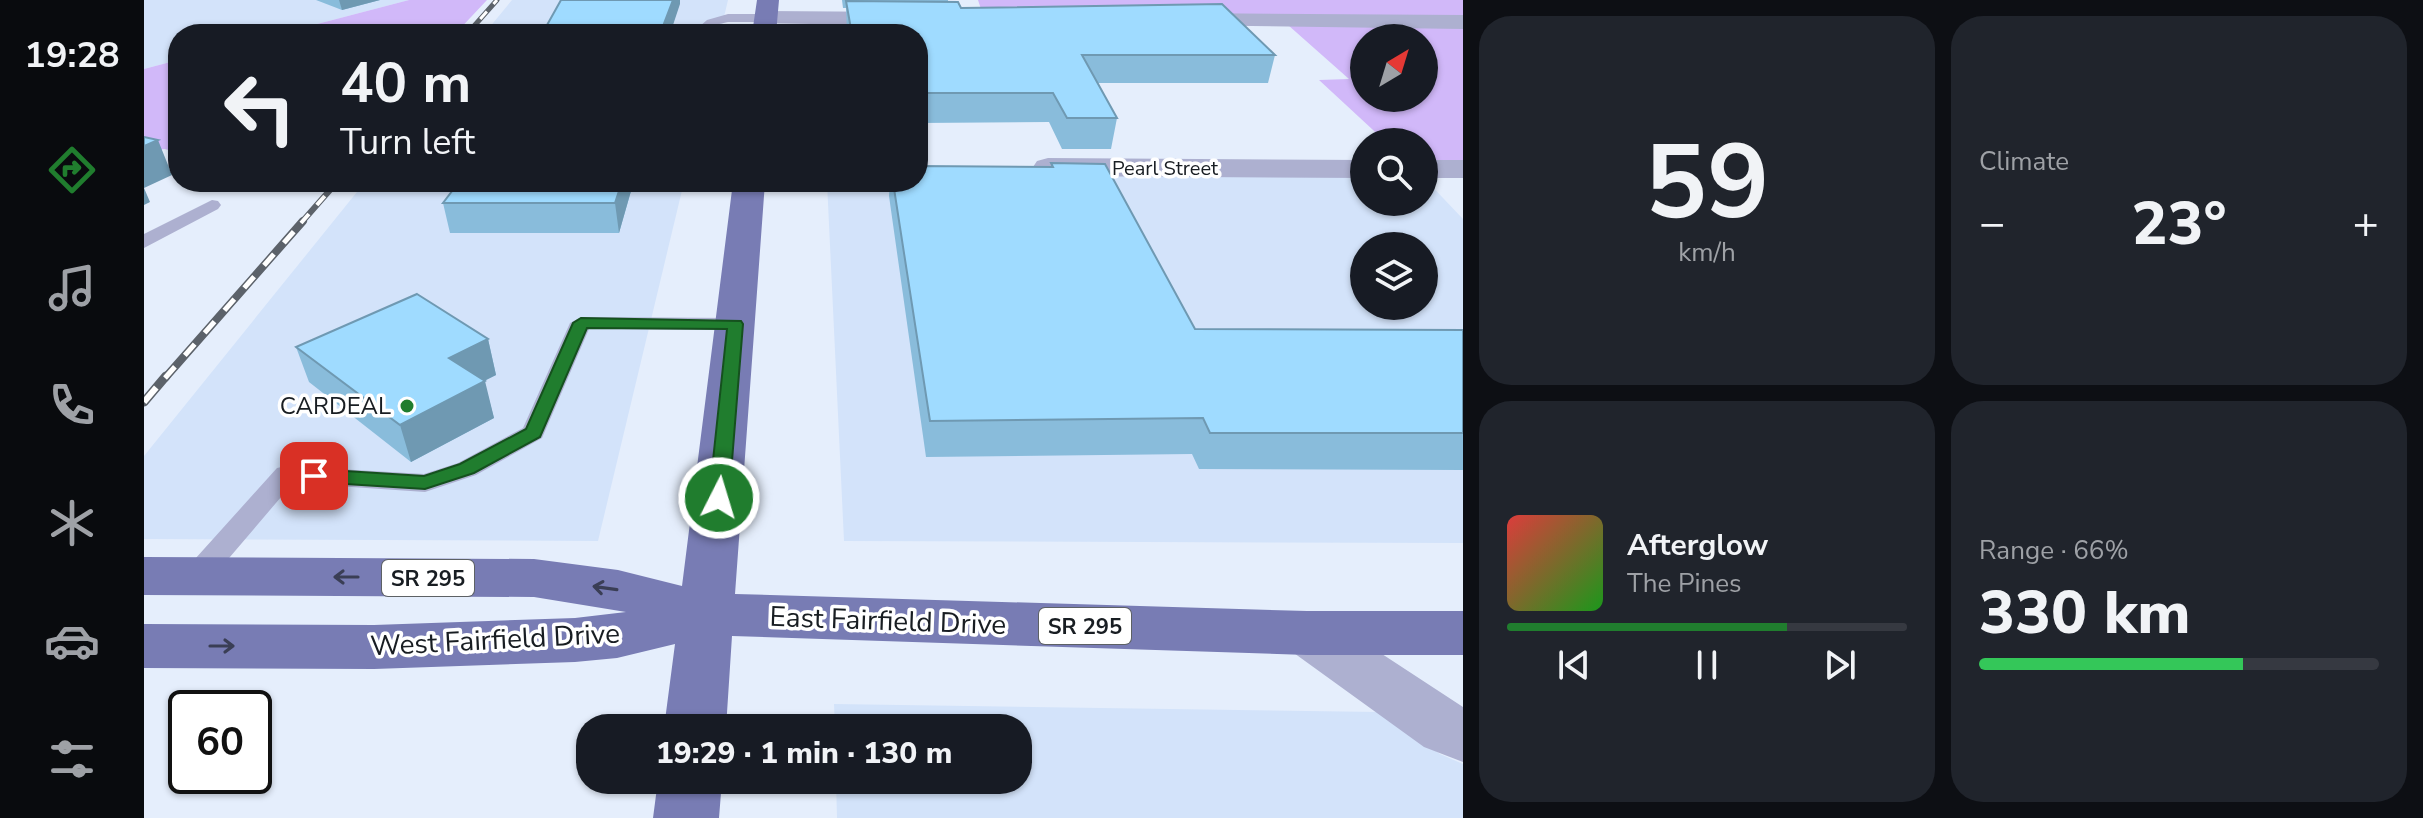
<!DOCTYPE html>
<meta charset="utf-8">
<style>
body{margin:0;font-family:"Nunito Sans",sans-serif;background:#20242c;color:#f1f3f6;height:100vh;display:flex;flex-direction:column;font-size:30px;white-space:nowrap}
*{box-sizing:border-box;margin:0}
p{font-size:26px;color:#9ea1a6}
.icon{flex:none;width:44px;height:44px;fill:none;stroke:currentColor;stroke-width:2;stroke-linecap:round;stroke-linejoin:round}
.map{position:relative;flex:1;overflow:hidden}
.panel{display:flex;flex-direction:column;gap:16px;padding:16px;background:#0d0f14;width:960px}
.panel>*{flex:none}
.banner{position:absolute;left:24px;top:24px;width:760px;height:168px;border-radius:32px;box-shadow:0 2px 6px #0004;background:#171b24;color:#f1f3f6;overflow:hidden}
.needle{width:52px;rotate:38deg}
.tools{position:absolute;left:1206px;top:24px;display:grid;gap:16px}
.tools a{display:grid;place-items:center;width:88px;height:88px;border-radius:50%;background:#171b24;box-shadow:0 2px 6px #0004;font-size:40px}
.speed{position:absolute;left:24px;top:690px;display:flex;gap:16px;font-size:40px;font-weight:700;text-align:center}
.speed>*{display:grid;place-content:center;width:104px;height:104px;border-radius:50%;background:#171b24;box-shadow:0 2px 6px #0004;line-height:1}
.speed .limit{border:4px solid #111;border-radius:12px;background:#fff;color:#111}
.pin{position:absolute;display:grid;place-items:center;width:68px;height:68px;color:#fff;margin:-34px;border-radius:16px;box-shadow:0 4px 12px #0006}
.me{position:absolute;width:88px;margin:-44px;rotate:5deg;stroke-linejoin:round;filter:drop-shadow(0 0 6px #0008)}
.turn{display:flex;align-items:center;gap:28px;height:168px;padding:0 40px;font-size:36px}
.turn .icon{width:104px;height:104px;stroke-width:2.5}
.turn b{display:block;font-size:56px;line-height:68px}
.big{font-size:60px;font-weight:800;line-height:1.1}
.panel .card{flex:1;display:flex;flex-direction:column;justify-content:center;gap:12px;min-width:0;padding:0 28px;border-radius:32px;background:#20242c}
.panel .dial{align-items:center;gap:0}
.dial b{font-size:104px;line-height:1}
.song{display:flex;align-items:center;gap:24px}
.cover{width:96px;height:96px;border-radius:12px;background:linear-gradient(135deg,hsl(0 70% 55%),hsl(120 70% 35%))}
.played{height:8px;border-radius:4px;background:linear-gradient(90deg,#207d2e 70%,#363941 70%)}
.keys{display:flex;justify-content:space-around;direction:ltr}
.heat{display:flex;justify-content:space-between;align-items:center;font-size:44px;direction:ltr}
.charge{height:12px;border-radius:6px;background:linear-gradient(90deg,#34c759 66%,#363941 0)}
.panel .tiles{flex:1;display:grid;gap:16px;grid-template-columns:repeat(2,1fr)}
.trip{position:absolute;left:432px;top:714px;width:456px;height:80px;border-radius:32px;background:#171b24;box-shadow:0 2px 6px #0004;font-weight:800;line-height:80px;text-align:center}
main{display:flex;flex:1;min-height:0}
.tabs{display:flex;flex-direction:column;width:144px;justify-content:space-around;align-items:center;background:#090b0e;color:#9ea1a6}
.tabs .icon{width:56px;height:56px}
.tabs .on{color:#207d2e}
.tabs b{font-size:36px;color:#f1f3f6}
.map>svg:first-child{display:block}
.built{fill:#d3e3fa;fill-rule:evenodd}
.green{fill:#d1b8f9;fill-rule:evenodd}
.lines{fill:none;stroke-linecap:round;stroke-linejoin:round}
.service{fill:#adb0d0;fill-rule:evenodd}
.minor{fill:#adb0d0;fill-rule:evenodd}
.primary{fill:#787cb4;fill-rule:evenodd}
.rail-far3-casing{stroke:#5c626a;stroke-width:5}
.rail-far2-casing{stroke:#5c626a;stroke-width:6}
.rail-far1-casing{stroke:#5c626a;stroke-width:8}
.rail-casing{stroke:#5c626a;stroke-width:9}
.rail-far3{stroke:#fff;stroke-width:3;stroke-dasharray:10;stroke-linecap:butt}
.rail-far2{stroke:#fff;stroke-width:4;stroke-dasharray:12;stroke-linecap:butt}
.rail-far1{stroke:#fff;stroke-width:5;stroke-dasharray:15;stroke-linecap:butt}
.rail{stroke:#fff;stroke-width:6;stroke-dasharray:19;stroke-linecap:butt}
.wall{fill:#89bcdb}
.shaded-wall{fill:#6f99b2}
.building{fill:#9fdbff;stroke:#6f99b2;stroke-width:2}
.oneway{stroke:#3a3e55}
.route{fill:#207d2e;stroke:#15511e;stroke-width:2}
.poi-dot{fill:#207d2e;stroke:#fff;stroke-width:3}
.labels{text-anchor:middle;stroke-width:7;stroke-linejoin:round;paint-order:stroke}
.far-street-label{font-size:20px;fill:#181d22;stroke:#fff}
.shield{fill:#fff;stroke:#5d6164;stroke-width:2}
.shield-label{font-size:22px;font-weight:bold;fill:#181d22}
.poi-label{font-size:24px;fill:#181d22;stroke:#fff;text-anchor:end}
.near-street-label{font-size:28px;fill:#181d22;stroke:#fff}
</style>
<main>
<nav class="tabs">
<b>19:28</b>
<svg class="icon on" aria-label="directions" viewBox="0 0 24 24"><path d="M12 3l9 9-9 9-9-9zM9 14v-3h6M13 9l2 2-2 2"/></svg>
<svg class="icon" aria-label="music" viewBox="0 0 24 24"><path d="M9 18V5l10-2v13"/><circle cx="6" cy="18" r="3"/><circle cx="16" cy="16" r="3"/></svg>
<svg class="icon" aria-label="phone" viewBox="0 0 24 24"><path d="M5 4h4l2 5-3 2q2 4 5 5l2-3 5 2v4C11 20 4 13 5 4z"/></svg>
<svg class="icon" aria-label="climate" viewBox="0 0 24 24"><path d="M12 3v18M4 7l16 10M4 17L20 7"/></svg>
<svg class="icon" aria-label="car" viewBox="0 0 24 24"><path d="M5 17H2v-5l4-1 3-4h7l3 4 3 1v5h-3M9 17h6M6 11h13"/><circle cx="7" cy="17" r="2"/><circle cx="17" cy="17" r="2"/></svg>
<svg class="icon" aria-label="filters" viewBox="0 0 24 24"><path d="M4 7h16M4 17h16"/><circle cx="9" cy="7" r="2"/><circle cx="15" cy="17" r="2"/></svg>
</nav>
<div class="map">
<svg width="1319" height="818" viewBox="0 0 1319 818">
<rect width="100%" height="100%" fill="#e5eefc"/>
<!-- built -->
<path class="built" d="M0,0h265l-130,34h-101v26l-34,9z
M368,0h216l-8,34h-236z
M774,174l446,2v26h60v-24l39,41v324l-619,-2 -17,-359h91zM1220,246h60v60h-60z
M221,182h319l-86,359 -454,-2v-83z
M690,704l545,8 61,42 23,10v54h-626l-1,-38h182v-52h-183z"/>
<!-- green -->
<path class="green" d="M265,0h78l-32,34h-176z
M834,0h485v18l-480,-3z
M1144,25h175v137h-39v-20h-38l-67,-62 30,-1zM1220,38h60v60h-60z
M34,60v93l-13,-4 -21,2v-82z"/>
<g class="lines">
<!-- service -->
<path class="service" d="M584,14h37l6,4 -6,4h-37l-13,3 -11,9h-13l16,-14z
M68,200l6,1 3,4 -3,4 -74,39v-14z
M437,317l154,1 11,6 -11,6 -146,-1 -47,109 -66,37 -51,17 -132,-9 -87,102 -10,3 -10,-3 -5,-8 5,-8 91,-101 9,-2 138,8 34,-11 65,-35 47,-105z"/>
<!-- minor -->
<path class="minor" d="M621,11l142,1 11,7 -11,7 -150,-3 -3,-5z
M1036,13l283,2v14l-291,-4 -3,-5 3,-5z
M904,158l316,2v18l-316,-2 -11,-3 -4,-6 4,-6z
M1280,160h39v18h-39z
M1163,611l20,7 136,89v55l-39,-15 -137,-99 -8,-15 8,-15z"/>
<!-- primary -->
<path class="primary" d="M613,0h22l-3,34h-24z
M589,182h32l-30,412 572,17h156v44h-156l-575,-19 -6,92h-62l11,-84 -58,14 -42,4 -201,7 -230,-1v-44l230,1 201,-7 51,-6 -92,-15 -390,-2v-38l390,2 84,11 64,16z
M514,780h64l-3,38h-66z"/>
<defs>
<path id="rail-far3" d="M323,34l30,-34"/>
<path id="rail-far2" d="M157,223l36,-41"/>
<path id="rail-far1" d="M21,378l138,-157"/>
<path id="rail" d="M0,402l22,-26"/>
</defs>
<!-- rail-far3 casing -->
<use href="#rail-far3" class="rail-far3-casing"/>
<!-- rail-far2 casing -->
<use href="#rail-far2" class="rail-far2-casing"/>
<!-- rail-far1 casing -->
<use href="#rail-far1" class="rail-far1-casing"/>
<!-- rail casing -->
<use href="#rail" class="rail-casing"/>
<!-- rail-far3 -->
<use href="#rail-far3" class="rail-far3"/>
<!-- rail-far2 -->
<use href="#rail-far2" class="rail-far2"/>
<!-- rail-far1 -->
<use href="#rail-far1" class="rail-far1"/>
<!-- rail -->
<use href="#rail" class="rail"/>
</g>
<!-- wall -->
<path class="wall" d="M172,0h64l-38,10z
M698,0h106v2l13,6 314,47 -7,28h-170l19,35 -6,31h-49l-13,-27 -131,1v-89h-71l-1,-26h-3z
M907,163l144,166 268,1v140l-264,-1 -7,-15 -266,3 -37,-261 1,-14h28l133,-15z
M315,182h172v9l-12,42h-169l-7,-30z
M344,339l8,36 -12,6 10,37 -83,44 -102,-80 -13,-35z"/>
<!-- shaded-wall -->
<path class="shaded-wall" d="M195,0h41l-38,10z
M529,0h7v4l-10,30h-10z
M14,140l14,35 -28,13 6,14 -6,3v-59z
M474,182h13v9l-12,42 -4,-30z
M344,339l8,36 -38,19 -9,-36z
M341,381l9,37 -83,44 -11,-37z"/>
<!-- building -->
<path class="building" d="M417,0h112l-13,34h-118z
M702,1l112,1 3,6 261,-4 53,51h-193l35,63h-50l-14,-25h-135v-59h-59v-5h-8z
M0,137l14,3 -14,6z
M907,163l54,1 90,165 268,1v103h-253l-7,-15 -273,3 -37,-239h25v-16l135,1z
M315,182h163l-7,21h-172z
M273,294l71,45 -39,19 36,23 -85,44 -104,-78z"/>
<!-- one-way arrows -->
<defs><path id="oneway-shaft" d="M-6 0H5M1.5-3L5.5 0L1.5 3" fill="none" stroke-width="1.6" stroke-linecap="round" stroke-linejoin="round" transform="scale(2)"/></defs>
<g class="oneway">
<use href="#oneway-shaft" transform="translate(202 577) rotate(-180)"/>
<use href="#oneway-shaft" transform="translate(461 588) rotate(-172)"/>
<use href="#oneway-shaft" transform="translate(78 646)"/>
</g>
<!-- route -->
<path class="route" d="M437,318l160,3 2,3 -14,174 -3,5 -7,2 -10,-7 18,-169 -140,-1 -47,109 -66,36 -49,16 -111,-7 -10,-6 10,-7 110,7 36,-12 66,-35 47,-106z"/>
<!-- markers -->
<circle class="poi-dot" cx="263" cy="406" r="8"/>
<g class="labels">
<!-- far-street labels -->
<g class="far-street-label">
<text x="1021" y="175">Pearl Street</text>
</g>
<!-- shield labels -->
<g class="shield">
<rect x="238" y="560" width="92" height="36" rx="6"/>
<rect x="895" y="608" width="92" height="36" rx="6"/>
</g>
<g class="shield-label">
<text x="284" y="586">SR 295</text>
<text x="941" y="634">SR 295</text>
</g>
<!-- poi labels -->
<g class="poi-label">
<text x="247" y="414">CARDEAL</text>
</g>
<!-- near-street labels -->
<g class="near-street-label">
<text transform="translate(744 620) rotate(2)" y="10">East Fairfield Drive</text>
<text transform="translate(351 639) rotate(-3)" y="10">West Fairfield Drive</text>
</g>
</g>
</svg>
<div class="tools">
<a><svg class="needle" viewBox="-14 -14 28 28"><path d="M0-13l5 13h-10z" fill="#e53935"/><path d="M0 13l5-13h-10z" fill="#9ea1a6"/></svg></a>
<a><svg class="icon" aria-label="search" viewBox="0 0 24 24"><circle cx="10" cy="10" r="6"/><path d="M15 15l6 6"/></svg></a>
<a><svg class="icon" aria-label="layers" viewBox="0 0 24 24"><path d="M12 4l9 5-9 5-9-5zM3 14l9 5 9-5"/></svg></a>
</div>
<div class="speed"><div class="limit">60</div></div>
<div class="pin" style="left:170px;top:476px;background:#d93025"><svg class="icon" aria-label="arrive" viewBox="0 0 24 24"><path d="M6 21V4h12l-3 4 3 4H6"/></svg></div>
<svg class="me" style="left:575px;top:498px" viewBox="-20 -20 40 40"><circle r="17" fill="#207d2e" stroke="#fff" stroke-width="3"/><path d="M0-11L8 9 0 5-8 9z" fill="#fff"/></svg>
<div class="trip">19:29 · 1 min · 130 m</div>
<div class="banner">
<div class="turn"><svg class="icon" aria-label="left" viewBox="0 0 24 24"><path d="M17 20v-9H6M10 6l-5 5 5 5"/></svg><div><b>40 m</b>Turn left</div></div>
</div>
</div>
<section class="panel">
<div class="tiles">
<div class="card dial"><b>59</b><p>km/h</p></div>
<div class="card"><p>Climate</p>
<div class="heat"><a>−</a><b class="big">23°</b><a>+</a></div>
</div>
<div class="card">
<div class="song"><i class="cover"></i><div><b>Afterglow</b><p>The Pines</p></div></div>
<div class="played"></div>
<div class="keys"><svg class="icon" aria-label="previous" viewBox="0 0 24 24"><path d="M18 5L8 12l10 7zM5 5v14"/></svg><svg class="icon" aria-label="pause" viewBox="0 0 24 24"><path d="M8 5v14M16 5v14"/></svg><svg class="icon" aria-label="next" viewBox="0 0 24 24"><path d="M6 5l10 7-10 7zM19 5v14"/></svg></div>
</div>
<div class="card"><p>Range · 66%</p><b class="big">330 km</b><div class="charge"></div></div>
</div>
</section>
</main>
